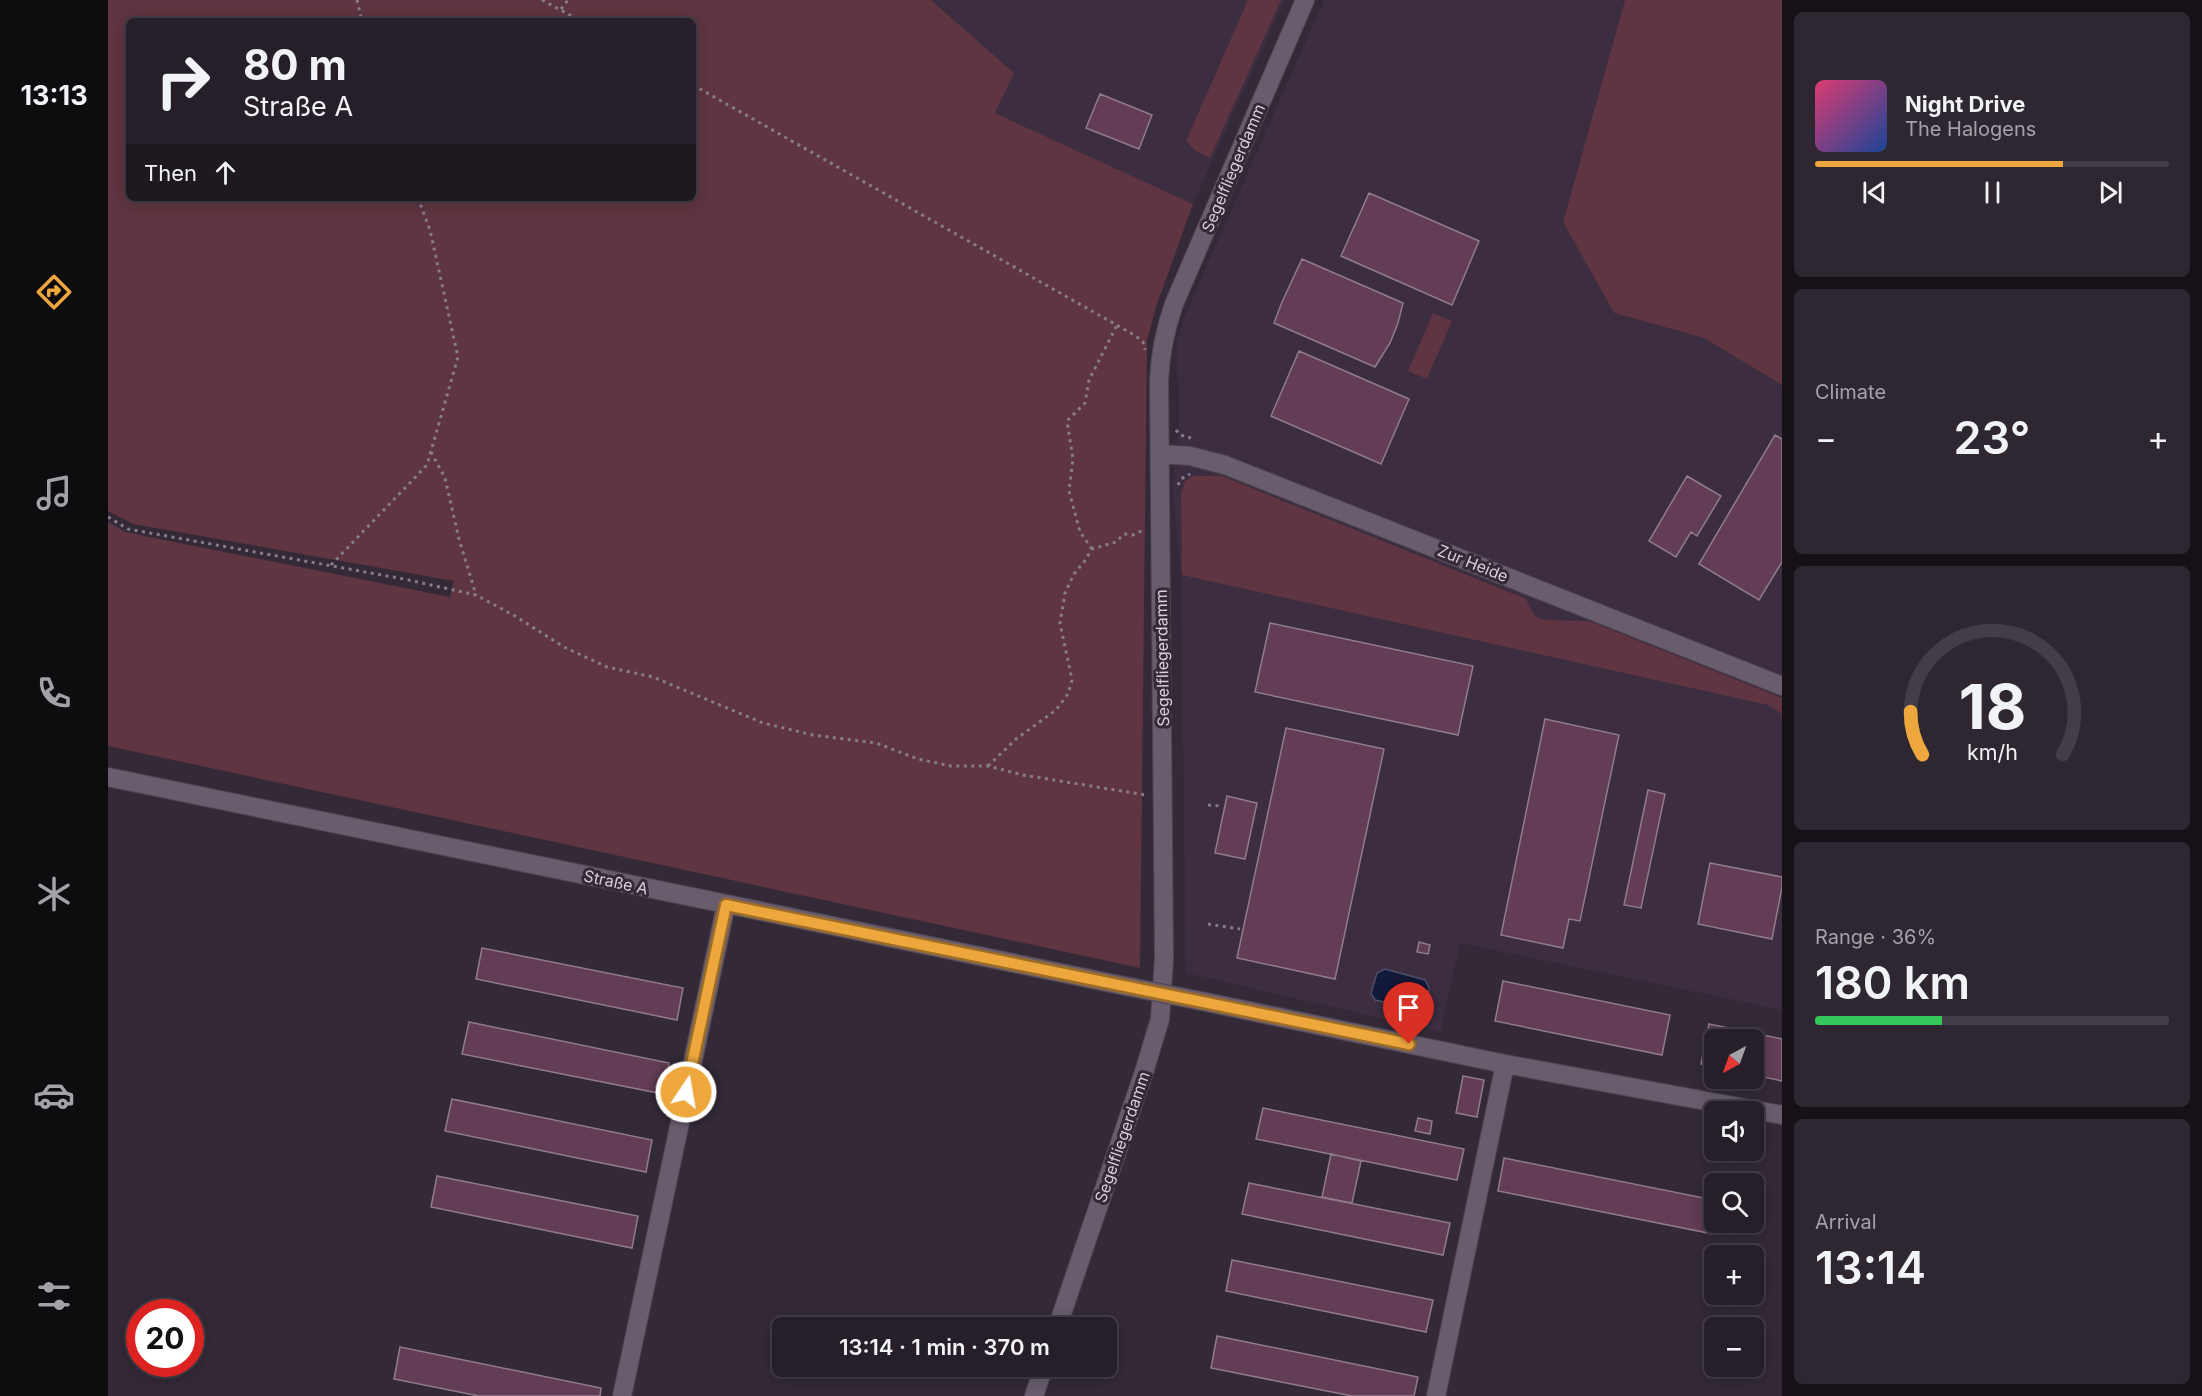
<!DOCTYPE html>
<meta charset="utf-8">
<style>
body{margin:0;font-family:Inter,sans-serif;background:#2e2731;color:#f1f3f6;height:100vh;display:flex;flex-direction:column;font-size:22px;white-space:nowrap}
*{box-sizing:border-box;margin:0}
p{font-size:20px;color:#a4a2a8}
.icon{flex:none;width:33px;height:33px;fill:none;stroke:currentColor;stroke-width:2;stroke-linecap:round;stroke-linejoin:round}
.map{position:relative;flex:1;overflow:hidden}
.drawer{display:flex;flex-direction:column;gap:12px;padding:12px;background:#151117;width:420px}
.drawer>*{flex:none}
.banner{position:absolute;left:18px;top:18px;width:570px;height:183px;border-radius:9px;box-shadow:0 3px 15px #0003,0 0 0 2px #423d46;background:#261f29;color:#f1f3f6;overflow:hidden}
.needle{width:39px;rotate:221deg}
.buttons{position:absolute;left:1596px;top:1029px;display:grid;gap:12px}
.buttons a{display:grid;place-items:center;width:60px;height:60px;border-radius:9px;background:#261f29;box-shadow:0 3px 15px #0003,0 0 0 2px #423d46;font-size:30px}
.speed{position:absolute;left:18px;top:1299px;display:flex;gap:12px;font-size:30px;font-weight:700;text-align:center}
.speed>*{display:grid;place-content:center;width:78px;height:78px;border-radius:50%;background:#261f29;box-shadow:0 3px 15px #0003,0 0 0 2px #423d46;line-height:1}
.speed .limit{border:9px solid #d22;background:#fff;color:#111}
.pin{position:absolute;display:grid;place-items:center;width:51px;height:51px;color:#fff;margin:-62px -26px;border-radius:50% 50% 50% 0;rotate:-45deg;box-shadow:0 0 6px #0007}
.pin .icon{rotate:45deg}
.me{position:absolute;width:66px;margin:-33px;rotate:12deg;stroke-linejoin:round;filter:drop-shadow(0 0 4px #0008)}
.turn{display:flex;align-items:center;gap:21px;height:126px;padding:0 18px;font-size:27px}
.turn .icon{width:78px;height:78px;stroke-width:2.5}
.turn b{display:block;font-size:42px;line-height:51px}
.then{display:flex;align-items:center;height:57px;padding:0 18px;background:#0003;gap:12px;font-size:22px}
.big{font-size:45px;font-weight:600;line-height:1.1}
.drawer .tile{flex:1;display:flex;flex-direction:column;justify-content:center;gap:9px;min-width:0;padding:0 21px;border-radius:9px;background:#2e2731}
.drawer .dial{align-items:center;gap:0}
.dial svg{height:156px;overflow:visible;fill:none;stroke:#423d46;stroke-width:7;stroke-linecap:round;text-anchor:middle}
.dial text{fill:#f1f3f6;stroke:none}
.song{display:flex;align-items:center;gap:18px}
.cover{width:72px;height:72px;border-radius:9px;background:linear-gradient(135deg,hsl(340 70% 55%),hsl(220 70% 35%))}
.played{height:6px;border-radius:3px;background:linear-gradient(90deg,#eea73d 70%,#423d46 70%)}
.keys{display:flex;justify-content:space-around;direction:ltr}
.heat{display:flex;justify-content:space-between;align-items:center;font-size:33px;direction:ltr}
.charge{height:9px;border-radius:4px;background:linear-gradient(90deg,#34c759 36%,#423d46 0)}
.trip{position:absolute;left:664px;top:1317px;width:345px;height:60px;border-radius:9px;background:#261f29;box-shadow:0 3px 15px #0003,0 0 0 2px #423d46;font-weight:600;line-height:60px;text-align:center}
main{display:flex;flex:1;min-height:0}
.dock{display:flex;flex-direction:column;width:108px;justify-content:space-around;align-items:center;background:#0f0c10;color:#a4a2a8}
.dock .icon{width:42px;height:42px}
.dock .current{color:#eea73d}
.dock b{font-size:27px;color:#f1f3f6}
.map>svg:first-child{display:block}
.built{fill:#3c2d41}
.green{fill:#5e3540;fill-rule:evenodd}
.water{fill:#121939;stroke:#4d5069;stroke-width:1.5}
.building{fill:#623d55;stroke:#907c88;stroke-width:1.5}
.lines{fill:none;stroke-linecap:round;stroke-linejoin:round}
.minor-casing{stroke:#4f4652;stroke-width:20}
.path{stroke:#867d89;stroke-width:3;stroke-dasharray:3 4.5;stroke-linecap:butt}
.minor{stroke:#695d6d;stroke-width:18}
.minor-bridge-casing{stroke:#4f4652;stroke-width:20;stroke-linecap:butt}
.minor-bridge{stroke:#695d6d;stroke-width:18}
.route-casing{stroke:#9b6d28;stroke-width:15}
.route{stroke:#eea73d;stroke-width:10}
.labels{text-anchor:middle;stroke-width:6;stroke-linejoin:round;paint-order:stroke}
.street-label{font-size:16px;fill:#d6cfd8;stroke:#332937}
</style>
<main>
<nav class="dock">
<b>13:13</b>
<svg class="icon current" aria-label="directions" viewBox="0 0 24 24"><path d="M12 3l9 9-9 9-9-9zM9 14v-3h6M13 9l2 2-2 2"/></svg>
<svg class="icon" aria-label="music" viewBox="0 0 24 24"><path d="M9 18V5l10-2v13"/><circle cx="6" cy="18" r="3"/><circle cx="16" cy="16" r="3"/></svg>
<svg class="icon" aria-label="phone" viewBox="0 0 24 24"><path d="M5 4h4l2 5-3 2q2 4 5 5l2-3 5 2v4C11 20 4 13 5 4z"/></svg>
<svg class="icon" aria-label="climate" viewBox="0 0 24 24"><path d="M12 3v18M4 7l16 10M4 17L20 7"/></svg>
<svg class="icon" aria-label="car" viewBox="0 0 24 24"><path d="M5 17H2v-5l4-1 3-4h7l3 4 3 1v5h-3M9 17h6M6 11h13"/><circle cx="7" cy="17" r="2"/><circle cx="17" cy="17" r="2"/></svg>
<svg class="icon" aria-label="filters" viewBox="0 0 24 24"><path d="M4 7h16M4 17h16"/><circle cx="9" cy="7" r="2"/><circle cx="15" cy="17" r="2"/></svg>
</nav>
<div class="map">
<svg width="1674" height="1396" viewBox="0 0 1674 1396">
<rect width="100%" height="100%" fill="#332937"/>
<!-- built -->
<path class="built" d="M823,0h354l-92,204 -198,-91 18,-40z
M1216,0h301l-62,222 51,91 91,25 77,47v625l-322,-67 -20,89 -254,-59 -5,-397 -9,-90 7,-63 -2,-81 6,-22z"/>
<!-- green -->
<path class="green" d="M0,0h823l83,73 -19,40 198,91 -37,103 -9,34 -7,627 -1032,-222v-224l17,10 325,65 4,-16 -321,-57 -25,-13zM21,21h564v177h-564z
M1140,0h33l-71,158 -14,-7 -10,-10z
M1517,0h157v385l-78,-47 -90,-25 -51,-91z
M1325,313l19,8 -25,58 -19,-8z
M1085,476h29l304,123 9,17 9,4 45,1 193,77v16l-14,-9 -586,-130 -1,-81 4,-13z"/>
<!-- water -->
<path class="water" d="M1277,969l40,11 4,8 -2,15 -10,5 -42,-8 -4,-7 6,-20z"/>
<!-- building -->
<path class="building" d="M992,94l52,21 -13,34 -53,-21z
M1261,193l110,48 -27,64 -111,-49z
M1194,259l101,44 -5,20 -8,20 -15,24 -101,-44 8,-21z
M1191,351l110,48 -28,65 -110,-48z
M1667,435l7,4v123l-23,38 -60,-36z
M1579,476l34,20 -24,40 -6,-4 -15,25 -27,-16z
M1162,623l203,43 -15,69 -203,-43z
M1437,719l74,16 -39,186 -11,-2 -6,29 -62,-13z
M1178,728l98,21 -49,230 -98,-21z
M1540,790l17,4 -24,114 -17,-3z
M1119,796l30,7 -12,56 -30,-6z
M1602,863l72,14v10l-10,52 -74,-15z
M1311,942l11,3 -2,9 -11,-2z
M374,948l201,40 -6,32 -201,-41z
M1395,981l167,34 -8,40 -167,-34z
M361,1022l200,41 -6,31 -201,-40z
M1601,1024l73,15v42l-28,-6v-35h-40v27l-13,-3z
M1355,1076l21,4 -7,37 -21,-4z
M344,1099l200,41 -6,32 -201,-41z
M1155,1108l201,41 -7,31 -201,-41z
M1310,1118l14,3 -2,13 -15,-3z
M1223,1154l30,7 -9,42 -30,-6z
M1396,1158l210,42 1,22 -2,12 -215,-43z
M329,1176l201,40 -6,32 -201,-41z
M1141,1183l201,40 -7,32 -201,-41z
M1124,1260l201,40 -7,32 -200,-41z
M1109,1336l201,41 -4,19h-62l-141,-28z
M292,1347l201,41 -1,8h-121l-85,-17z"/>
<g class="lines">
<defs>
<path id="minor" d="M1052,454l30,2 35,9 557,221
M0,777l1017,209
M1093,1001l304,63 277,51
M949,1328l87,-256 16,-53 4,-60 -5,-578c1,-28 6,-51 15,-77l131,-304
M514,1396l104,-491
M926,1396l10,-30
M1328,1396l69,-332"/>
</defs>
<!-- minor casing -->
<use href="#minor" class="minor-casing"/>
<!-- path -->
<path class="path" d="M249,0l5,21
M434,0l39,21
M453,9l7,-9
M585,85l443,251 7,6 2,8
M1068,430l4,5 11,3
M323,452l14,26 14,61 17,56
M1070,485l3,-6 9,-5
M0,517l20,12 276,50 72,16 39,21 49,31 43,20 46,10 110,46 50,12 63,8 42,16 33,7h37l35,9 123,20
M984,549l-12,-17 -11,-41 4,-32 -6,-38 18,-18 4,-23 28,-55
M223,565l96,-100 31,-108 -28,-127 -12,-32
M880,766l28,-27 40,-29 12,-16 4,-14 -12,-57 5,-30 9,-19 10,-12 8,-13 24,-7 8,-8 9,1 10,-5
M1100,805l12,1
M1100,924l32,5"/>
<!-- minor -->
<use href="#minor" class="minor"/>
<defs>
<path id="minor-bridge" d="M1017,986l76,15"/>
</defs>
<!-- minor-bridge casing -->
<use href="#minor-bridge" class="minor-bridge-casing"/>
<!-- minor-bridge -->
<use href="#minor-bridge" class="minor-bridge"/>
</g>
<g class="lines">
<defs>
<path id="route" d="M578,1092l40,-187 683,139"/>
</defs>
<!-- route casing -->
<use href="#route" class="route-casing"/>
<!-- route -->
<use href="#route" class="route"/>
</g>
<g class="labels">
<!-- street labels -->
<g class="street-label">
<text transform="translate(1125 168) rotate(-67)" y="6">Segelfliegerdamm</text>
<text transform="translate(1365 563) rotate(22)" y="6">Zur Heide</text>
<text transform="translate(1054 658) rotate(-91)" y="6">Segelfliegerdamm</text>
<text transform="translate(508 882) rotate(12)" y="6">Straße A</text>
<text transform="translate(1014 1137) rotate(-71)" y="6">Segelfliegerdamm</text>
</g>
</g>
</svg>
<div class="buttons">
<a><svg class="needle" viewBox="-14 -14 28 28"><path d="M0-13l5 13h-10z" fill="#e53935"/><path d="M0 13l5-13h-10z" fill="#a4a2a8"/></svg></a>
<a><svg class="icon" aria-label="sound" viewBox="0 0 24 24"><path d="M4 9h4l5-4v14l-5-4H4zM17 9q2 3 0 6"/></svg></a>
<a><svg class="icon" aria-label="search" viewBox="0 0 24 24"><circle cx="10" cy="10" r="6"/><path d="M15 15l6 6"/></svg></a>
<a>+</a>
<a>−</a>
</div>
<div class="speed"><div class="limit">20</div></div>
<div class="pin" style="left:1301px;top:1044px;background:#d93025"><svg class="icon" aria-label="arrive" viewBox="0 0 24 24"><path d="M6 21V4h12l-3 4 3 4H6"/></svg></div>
<svg class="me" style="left:578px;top:1092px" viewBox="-20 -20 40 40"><circle r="17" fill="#eea73d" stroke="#fff" stroke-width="3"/><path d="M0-11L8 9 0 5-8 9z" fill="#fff"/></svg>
<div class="trip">13:14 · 1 min · 370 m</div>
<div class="banner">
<div class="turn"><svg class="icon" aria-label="right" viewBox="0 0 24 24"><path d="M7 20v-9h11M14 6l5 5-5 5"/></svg><div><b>80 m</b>Straße A</div></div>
<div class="then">Then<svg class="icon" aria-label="ahead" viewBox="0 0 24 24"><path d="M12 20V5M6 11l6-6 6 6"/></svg></div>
</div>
</div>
<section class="drawer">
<div class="tile">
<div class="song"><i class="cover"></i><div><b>Night Drive</b><p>The Halogens</p></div></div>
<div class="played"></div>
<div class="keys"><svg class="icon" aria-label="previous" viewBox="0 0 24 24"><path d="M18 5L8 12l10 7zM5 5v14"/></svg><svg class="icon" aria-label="pause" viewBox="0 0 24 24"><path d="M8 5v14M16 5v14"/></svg><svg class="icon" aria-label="next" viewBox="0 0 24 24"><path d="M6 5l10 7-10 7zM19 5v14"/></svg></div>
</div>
<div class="tile"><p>Climate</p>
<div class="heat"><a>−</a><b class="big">23°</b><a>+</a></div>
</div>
<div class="tile dial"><svg viewBox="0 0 100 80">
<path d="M14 69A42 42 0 1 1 86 69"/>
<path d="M14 69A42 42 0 0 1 8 47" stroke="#eea73d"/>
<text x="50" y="56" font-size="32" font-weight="700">18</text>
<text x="50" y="72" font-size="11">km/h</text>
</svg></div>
<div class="tile"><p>Range · 36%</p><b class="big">180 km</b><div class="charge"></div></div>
<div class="tile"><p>Arrival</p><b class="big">13:14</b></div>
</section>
</main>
